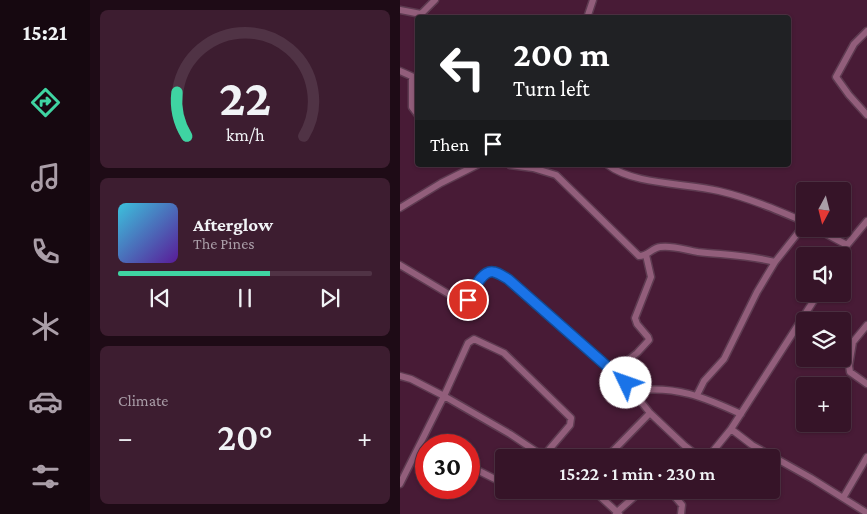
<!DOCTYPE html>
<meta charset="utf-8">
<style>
body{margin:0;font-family:"Crimson Pro",serif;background:#3d1d30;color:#f1f3f6;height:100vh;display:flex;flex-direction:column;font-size:19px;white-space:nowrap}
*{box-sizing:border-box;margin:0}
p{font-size:16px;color:#aa9ea8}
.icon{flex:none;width:28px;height:28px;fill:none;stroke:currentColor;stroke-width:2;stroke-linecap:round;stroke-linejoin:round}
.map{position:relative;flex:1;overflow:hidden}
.sheet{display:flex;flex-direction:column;gap:10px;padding:10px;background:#1e0b16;width:310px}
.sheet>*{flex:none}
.banner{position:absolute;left:15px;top:15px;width:376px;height:152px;border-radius:5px;box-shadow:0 1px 4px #0004,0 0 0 1px #503345;background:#202124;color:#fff;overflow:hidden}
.needle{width:32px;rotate:187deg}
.buttons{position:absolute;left:396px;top:182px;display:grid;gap:10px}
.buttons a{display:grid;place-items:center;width:55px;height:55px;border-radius:5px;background:#361428;box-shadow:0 1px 4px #0004,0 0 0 1px #503345;font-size:25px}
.speed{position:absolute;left:15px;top:434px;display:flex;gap:10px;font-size:25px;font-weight:700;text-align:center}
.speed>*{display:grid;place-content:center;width:65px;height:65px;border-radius:50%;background:#361428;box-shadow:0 1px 4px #0004,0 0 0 1px #503345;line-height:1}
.speed .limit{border:8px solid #d22;background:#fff;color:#111}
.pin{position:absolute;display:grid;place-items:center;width:42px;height:42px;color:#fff;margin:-21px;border:2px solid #fff;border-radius:50%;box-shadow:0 1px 5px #0007}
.me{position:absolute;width:55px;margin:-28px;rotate:312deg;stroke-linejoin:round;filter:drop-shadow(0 0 4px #0008)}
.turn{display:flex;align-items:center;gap:18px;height:105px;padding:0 15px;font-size:22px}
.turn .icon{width:65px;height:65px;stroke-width:2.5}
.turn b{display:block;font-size:35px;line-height:42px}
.then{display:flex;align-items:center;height:48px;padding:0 15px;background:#0003;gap:10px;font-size:19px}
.big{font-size:38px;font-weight:600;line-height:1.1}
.sheet .tile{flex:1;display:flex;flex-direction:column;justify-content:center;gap:8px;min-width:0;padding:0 18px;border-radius:8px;background:#3d1d30}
.sheet .dial{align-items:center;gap:0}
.dial svg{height:130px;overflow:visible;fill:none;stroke:#503345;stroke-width:7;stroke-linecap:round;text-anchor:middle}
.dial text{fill:#f1f3f6;stroke:none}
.song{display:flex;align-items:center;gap:15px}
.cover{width:60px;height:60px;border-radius:8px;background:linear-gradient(135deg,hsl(190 70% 55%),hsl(270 70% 35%))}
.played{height:5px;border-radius:2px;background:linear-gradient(90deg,#3fd4a2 60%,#503345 60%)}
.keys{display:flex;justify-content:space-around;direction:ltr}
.heat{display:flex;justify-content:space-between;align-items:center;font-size:28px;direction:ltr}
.trip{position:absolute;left:95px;top:449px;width:285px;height:50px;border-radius:5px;background:#361428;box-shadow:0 1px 4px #0004,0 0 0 1px #503345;font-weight:600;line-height:50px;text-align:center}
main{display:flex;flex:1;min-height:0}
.menu{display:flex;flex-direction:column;width:90px;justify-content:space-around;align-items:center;background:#160810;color:#aa9ea8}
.menu .icon{width:35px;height:35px}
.menu .active{color:#3fd4a2}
.menu b{font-size:22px;color:#f1f3f6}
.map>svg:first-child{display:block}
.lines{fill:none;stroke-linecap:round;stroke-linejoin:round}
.minor-casing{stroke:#5e3b51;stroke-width:9}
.minor{stroke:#925e7b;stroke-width:6}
.route-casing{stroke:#114b97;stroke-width:12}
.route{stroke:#1a73e8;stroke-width:9}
</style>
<main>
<nav class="menu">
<b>15:21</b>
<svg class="icon active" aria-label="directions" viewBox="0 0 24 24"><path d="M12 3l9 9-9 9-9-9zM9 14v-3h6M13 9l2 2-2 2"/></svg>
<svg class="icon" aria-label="music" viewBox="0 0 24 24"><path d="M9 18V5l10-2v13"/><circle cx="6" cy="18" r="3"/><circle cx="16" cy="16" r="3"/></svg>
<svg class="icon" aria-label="phone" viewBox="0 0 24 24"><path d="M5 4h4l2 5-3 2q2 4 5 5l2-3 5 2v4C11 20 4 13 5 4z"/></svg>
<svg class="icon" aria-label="climate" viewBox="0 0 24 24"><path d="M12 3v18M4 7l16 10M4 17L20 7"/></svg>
<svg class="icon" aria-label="car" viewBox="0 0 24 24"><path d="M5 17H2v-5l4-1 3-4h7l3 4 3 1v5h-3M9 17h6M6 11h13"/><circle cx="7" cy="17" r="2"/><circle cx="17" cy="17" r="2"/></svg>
<svg class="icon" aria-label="filters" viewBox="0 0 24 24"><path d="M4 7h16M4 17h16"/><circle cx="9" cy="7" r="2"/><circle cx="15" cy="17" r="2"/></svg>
</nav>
<section class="sheet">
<div class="tile dial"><svg viewBox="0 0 100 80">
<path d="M14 69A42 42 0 1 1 86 69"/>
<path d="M14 69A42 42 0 0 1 8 42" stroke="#3fd4a2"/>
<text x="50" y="56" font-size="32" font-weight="700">22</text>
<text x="50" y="72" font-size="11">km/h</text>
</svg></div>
<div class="tile">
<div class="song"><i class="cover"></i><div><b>Afterglow</b><p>The Pines</p></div></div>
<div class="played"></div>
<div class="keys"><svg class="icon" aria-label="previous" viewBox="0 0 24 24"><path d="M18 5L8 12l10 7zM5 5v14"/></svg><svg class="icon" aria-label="pause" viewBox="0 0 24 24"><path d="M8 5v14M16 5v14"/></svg><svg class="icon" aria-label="next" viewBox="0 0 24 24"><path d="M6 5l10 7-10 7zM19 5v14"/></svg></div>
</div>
<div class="tile"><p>Climate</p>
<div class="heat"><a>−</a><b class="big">20°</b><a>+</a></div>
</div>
</section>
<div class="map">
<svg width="467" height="514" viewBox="0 0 467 514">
<rect width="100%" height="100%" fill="#481b36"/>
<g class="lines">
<defs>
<path id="minor" d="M0,10l21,4 14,-14
M187,18l6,-18
M467,31l-13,13 -18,33 13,18 18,20
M0,71l18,8
M12,77v30l6,8
M110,165l23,3 23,7 83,81c9,0 13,-8 21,-9 13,-2 25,3 38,5 27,3 50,3 77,10l30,-38
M208,165c26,20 78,18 111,26 30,7 58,19 86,31
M0,208l41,-25 36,-18
M417,229l30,16
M441,256l6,-11 20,-24
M0,265l62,37c14,-2 16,-34 32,-30 5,1 10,5 15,7l117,104 24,30 35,33 13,10h11l22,-27
M418,294l-87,135 21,16 59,33 56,35
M406,313l12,8
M442,335l11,7 14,-17
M453,342l-4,24 1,6 17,12
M213,372l24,-19 12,-13 -1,-3 -11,-13 -2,-6 16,-41 -5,-22
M0,376l11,3 33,17 -44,88
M233,391c42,-6 71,6 108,23
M297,395l7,-14 20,-22 33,-67 18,-30
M147,452l23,-27 1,-7 -67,-65 -30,-14 -6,4 -24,53 66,38 27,18 15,1 5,5
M125,458l7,-9
M206,458l44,-45
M69,466l30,15h5
M193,490l24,22 -1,2
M269,490l13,15 -1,9
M443,498l24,-41
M219,514l-2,-2 25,-22"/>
</defs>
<!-- minor casing -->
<use href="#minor" class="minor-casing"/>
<!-- minor -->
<use href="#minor" class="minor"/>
</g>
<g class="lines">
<defs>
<path id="route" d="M68,300c5,-9 14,-31 26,-28 5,1 10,5 14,7l118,104"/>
</defs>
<!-- route casing -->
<use href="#route" class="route-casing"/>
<!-- route -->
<use href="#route" class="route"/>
</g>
</svg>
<div class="buttons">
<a><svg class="needle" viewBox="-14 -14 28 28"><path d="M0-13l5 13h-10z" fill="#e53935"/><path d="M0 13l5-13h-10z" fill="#aa9ea8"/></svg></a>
<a><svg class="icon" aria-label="sound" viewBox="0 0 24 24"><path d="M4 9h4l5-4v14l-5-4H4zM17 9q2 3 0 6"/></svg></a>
<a><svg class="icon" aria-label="layers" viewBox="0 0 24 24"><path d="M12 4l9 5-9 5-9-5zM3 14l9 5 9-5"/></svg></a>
<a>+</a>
</div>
<div class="speed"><div class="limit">30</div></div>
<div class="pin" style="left:68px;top:300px;background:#d93025"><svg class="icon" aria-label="arrive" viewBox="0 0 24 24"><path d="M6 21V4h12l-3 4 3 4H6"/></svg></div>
<svg class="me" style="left:226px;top:383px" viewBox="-20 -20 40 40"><circle r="19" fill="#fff"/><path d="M0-13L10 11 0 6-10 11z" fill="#1a73e8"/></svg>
<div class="trip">15:22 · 1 min · 230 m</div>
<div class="banner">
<div class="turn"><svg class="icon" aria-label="left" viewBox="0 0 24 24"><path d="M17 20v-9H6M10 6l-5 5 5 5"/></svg><div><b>200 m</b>Turn left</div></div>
<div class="then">Then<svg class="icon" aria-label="arrive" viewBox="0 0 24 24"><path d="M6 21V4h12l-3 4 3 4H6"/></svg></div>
</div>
</div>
</main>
